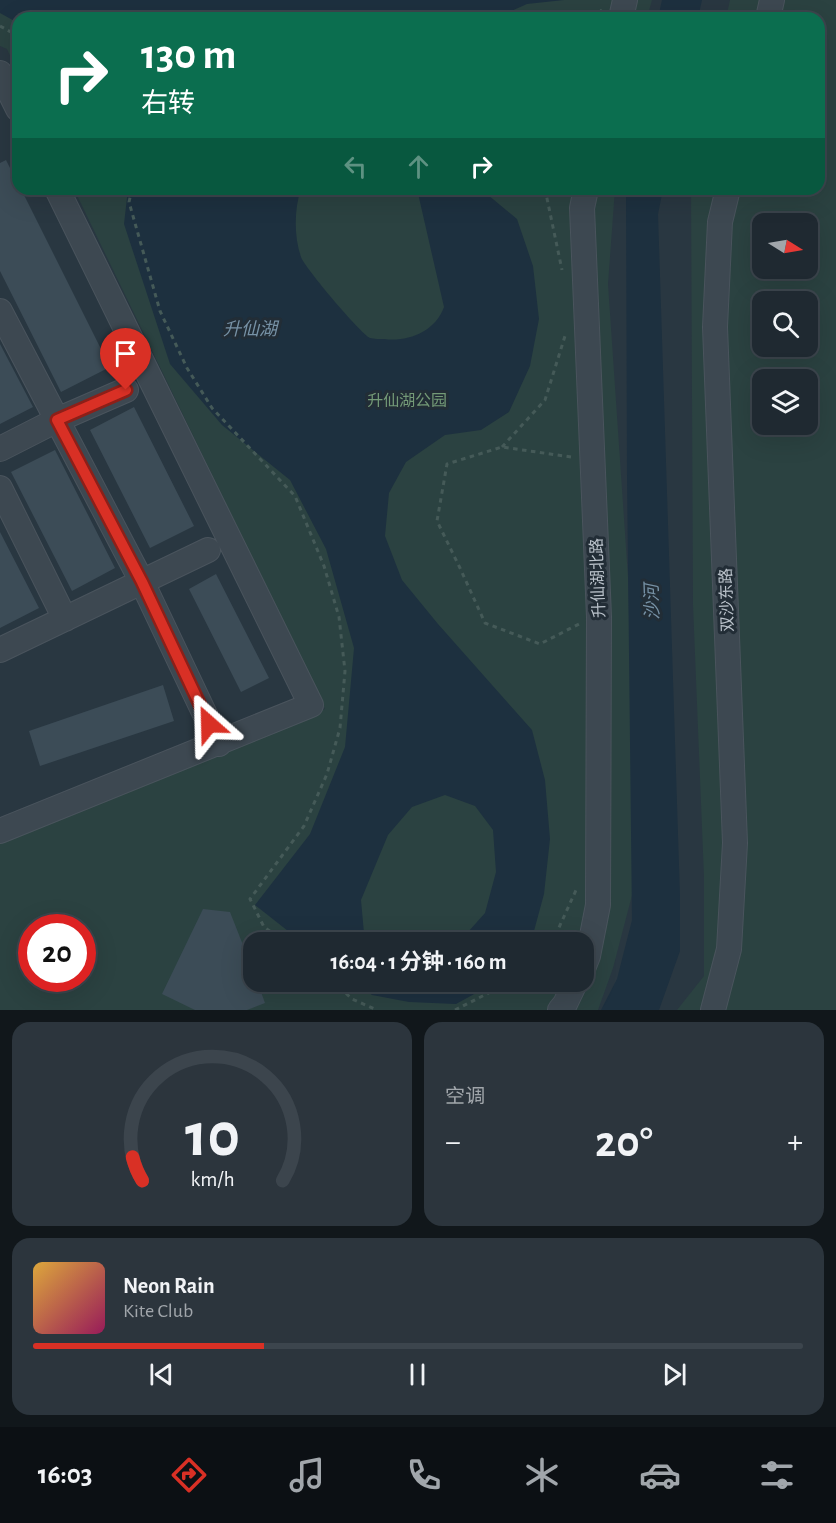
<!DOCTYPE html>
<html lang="zh">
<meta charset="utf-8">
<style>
body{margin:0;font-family:"Alegreya Sans","Noto Sans SC",sans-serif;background:#2c353d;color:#f1f3f6;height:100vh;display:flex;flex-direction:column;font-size:22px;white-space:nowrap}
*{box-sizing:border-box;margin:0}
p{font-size:20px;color:#a1a6ab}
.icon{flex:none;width:33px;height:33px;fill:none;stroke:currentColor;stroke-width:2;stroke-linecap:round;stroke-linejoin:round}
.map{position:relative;height:1010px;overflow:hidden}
.drawer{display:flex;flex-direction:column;gap:12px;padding:12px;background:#11171b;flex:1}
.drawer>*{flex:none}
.hud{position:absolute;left:12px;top:12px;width:813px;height:183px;border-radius:18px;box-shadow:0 6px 24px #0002,0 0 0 2px #3c454d;background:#0b6e4f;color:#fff;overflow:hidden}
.needle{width:39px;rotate:101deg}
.controls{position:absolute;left:752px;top:213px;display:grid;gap:12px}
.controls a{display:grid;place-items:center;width:66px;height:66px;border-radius:12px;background:#1f2931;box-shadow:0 6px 24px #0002,0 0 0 2px #3c454d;font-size:30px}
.speed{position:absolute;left:18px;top:914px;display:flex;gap:12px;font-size:30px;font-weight:700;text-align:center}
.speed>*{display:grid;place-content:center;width:78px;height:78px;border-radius:50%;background:#1f2931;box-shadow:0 6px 24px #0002,0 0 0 2px #3c454d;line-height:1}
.speed .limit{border:9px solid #d22;background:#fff;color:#111}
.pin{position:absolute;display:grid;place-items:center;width:51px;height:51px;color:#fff;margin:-62px -26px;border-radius:50% 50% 50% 0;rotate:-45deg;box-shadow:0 0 6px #0007}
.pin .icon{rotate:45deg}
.me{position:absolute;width:66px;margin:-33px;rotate:335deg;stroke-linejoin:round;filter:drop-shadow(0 0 4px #0008)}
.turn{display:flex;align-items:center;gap:21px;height:126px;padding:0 30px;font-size:27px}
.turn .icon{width:78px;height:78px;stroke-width:2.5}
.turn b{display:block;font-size:42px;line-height:51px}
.lanes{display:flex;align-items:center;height:57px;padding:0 30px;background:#0003;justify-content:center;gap:30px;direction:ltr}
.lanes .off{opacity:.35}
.big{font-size:45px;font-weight:700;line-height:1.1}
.drawer .widget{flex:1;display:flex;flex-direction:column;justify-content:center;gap:9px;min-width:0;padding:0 21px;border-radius:18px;background:#2c353d}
.drawer .dial{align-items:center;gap:0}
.dial svg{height:156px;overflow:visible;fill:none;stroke:#3c454d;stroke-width:7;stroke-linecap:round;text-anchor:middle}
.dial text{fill:#f1f3f6;stroke:none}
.song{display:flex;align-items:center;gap:18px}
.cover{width:72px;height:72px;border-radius:9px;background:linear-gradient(135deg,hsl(40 70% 55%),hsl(330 70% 35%))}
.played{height:6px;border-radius:3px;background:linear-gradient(90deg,#d93025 30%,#3c454d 30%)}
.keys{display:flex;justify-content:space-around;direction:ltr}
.heat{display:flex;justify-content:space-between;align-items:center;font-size:33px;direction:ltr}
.drawer .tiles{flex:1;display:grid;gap:12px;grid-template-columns:1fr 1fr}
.widget:last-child{grid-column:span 2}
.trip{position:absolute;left:243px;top:932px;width:351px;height:60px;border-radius:18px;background:#1f2931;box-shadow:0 6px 24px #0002,0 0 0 2px #3c454d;font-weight:700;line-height:60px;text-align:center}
.menu{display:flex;height:96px;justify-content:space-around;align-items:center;background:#0c1014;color:#a1a6ab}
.menu .icon{width:42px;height:42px}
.menu .on{color:#d93025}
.menu b{font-size:27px;color:#f1f3f6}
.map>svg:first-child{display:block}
.green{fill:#2b4241;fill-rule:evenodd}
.water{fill:#1d303f}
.building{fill:#3c4c57}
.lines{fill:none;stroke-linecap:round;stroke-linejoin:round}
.minor-casing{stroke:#4a545d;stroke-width:26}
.path{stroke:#455a58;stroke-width:3;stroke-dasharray:4.5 4.5;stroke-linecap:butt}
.minor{stroke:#3d4851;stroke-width:24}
.route-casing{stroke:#8d1f18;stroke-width:15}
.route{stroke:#d93025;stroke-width:10}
.labels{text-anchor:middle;stroke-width:6;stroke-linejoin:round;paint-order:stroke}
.park-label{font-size:16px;fill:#749a77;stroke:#222d36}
.street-label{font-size:16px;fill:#bbc3cb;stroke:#222d36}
.water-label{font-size:18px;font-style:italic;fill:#7792a6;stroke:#222d36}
</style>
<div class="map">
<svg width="836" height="1010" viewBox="0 0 836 1010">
<rect width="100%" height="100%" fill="#293741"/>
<!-- green -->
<path class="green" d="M0,0h652l-5,18h-629v55l-11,-24 -7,-3z
M730,0h106v1010h-159l27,-34v-99l-11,-272 -2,-416h128v-171h-93zM762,224h45v44h-45zM762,302h45v44h-45zM762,380h45v44h-45z
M74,189h541l-7,95 20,293 8,303 -23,88 -15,42h-598v-169l325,-132zM32,927h50v51h-50zM254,942h330v39h-330z"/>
<!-- water -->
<path class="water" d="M0,0h564l-37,4 -31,14h-478v5l-18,-10z
M662,0h40l-4,18h-40z
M128,189h173c-7,20 -7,48 0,68 4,11 59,76 69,81 4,1 10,1 14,1 24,3 51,-7 60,-32l-27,-118 65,1 35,29 16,47 6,53 -9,47 -21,46 -28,18 -36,5 -39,27 -17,31 -4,43 17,44 36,44 94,106 13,50 5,59 -6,55 -13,48h-78l15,-10 17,-19 11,-41 -3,-42 -18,-24 -30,-11 -33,12 -24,28 -27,65 3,33 7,9h-69l-47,-37 55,-71 35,-87 9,-99 -28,-99 -36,-69 -68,-55 -52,-61 -46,-140z
M626,189h37l-5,25 22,682v55l-21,59h-58l16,-31 15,-59 -5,-445z
M353,981h145l-42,23 -47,-2 -37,-7z"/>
<!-- building -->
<path class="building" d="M6,160l12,24v5h3l89,178 -49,25 -61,-121v-108z
M0,344l33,63 -33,17z
M134,407l60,119 -44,22 -60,-118z
M55,450l60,118 -43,23 -61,-119z
M0,532l39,76 -39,20z
M216,574l53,104 -28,14 -52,-103z
M163,685l11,36 -134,45 -11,-35z
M203,909l27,3 24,61v8h3l8,22 -18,7h-52l-33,-16z"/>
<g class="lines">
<defs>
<path id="minor" d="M621,18l4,-18
M768,18l4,-18
M0,73l18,36
M0,311l142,271 77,162
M0,449l57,-29 69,-30
M0,488l65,131
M0,650l208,-100
M0,831l311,-126 -254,-516
M584,966l4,-10 10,-51 1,-288 -17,-409 4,-19
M560,1010l5,-6 11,-23
M713,1010l16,-61 6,-106 -20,-516 5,-105 8,-33"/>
</defs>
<!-- minor casing -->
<use href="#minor" class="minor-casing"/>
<!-- path -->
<path class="path" d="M592,18l10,-8
M0,26l18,10
M132,189l-3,13 31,109 27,57 25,40 83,88 29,70 15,51 6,54 -5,57 -13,46 -23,52 -54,73 14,28 21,15
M545,189l17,81
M502,447l43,-47 20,-64
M571,457l-69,-10 -55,17 -10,57 23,47 25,55 55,21 39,-20
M549,942l7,-8 21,-46
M333,981l19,18 25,11
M455,1010l57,-29"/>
<!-- minor -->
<use href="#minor" class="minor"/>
</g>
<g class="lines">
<defs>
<path id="route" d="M126,390l-69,30 85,162 67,142"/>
</defs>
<!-- route casing -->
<use href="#route" class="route-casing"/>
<!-- route -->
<use href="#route" class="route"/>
</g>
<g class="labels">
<!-- park labels -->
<g class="park-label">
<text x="407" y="406">升仙湖公园</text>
</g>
<!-- street labels -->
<g class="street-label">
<text transform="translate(597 578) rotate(-92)" y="6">升仙湖北路</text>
<text transform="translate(726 600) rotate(-92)" y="6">双沙东路</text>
</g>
<!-- water labels -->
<g class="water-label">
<text x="250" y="335">升仙湖</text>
<text transform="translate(652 602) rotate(-92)" y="6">沙河</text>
</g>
</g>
</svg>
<div class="controls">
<a><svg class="needle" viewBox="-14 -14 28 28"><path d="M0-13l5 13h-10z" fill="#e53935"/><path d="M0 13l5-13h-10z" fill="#a1a6ab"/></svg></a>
<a><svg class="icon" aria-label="search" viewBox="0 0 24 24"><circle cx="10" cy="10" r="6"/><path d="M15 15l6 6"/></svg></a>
<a><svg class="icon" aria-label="layers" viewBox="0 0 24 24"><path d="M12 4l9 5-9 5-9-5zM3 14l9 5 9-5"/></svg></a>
</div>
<div class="speed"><div class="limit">20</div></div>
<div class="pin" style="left:126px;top:390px;background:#d93025"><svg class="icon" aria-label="arrive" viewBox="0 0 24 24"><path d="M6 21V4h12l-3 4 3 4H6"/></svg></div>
<svg class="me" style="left:209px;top:724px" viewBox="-20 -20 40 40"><path d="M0-17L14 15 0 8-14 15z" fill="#d93025" stroke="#fff" stroke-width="4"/></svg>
<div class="trip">16:04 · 1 分钟 · 160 m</div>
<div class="hud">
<div class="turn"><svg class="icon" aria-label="right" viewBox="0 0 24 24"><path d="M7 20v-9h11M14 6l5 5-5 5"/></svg><div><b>130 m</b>右转</div></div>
<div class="lanes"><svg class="icon off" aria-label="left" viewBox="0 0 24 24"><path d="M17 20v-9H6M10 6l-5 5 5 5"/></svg><svg class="icon off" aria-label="ahead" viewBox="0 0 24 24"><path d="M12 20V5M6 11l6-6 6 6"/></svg><svg class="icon" aria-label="right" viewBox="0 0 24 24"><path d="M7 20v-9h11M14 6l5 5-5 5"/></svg></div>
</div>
</div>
<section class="drawer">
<div class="tiles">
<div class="widget dial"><svg viewBox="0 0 100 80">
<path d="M14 69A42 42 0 1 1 86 69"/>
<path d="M14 69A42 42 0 0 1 9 57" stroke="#d93025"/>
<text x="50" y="56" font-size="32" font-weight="700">10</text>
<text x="50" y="72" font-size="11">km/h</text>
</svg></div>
<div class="widget"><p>空调</p>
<div class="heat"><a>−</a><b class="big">20°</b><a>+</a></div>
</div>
<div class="widget">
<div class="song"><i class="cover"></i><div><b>Neon Rain</b><p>Kite Club</p></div></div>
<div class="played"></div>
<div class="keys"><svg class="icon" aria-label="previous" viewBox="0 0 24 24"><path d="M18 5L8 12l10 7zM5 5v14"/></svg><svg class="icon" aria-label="pause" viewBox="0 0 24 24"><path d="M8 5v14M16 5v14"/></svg><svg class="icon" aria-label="next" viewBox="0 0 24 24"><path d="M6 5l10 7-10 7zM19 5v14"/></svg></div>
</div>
</div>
</section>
<nav class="menu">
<b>16:03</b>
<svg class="icon on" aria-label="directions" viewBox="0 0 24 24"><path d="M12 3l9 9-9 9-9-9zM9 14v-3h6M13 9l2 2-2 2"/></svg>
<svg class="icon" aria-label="music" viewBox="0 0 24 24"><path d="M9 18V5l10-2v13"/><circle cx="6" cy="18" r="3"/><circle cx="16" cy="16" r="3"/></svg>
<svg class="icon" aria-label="phone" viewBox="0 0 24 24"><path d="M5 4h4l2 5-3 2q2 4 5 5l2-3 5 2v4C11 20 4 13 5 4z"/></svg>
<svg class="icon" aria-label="climate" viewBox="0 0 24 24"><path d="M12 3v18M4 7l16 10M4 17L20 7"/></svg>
<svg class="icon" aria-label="car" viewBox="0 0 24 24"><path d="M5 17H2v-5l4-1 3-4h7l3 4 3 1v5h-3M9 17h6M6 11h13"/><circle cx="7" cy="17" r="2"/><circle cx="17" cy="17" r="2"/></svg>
<svg class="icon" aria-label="filters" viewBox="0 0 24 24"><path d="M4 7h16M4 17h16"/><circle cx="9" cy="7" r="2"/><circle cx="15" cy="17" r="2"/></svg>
</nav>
